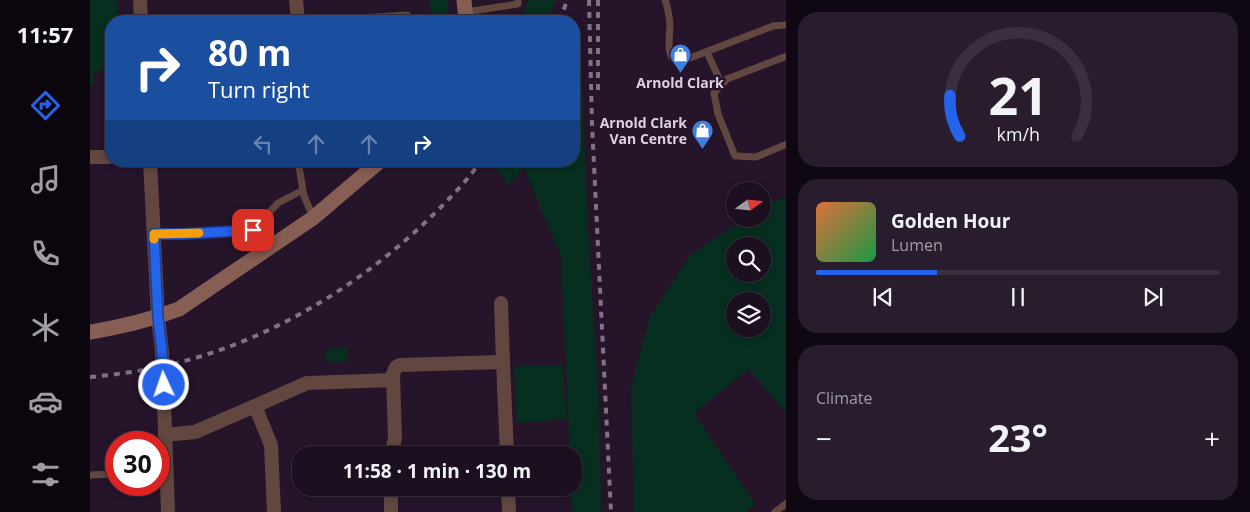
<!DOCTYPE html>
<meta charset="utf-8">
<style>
body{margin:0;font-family:"Open Sans",sans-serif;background:#291d2d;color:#f1f3f6;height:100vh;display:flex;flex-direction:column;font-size:19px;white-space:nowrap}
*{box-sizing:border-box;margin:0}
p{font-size:16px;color:#a09ca5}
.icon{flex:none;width:28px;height:28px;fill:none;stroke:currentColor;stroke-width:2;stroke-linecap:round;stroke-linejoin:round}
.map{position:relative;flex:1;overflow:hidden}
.drawer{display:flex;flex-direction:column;gap:12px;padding:12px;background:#0f0812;width:464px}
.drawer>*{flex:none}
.banner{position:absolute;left:15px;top:15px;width:475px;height:152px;border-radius:20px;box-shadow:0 2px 8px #0003,0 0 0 1px #3a2f3e;background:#1a4fa0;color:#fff;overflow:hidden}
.needle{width:32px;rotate:75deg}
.fabs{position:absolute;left:636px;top:182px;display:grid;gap:10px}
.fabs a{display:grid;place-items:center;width:45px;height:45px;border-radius:50%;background:#1c0f20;box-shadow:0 2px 8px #0003,0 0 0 1px #3a2f3e;font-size:25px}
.speed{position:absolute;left:15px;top:431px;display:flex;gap:10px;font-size:25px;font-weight:700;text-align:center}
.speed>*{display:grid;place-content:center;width:65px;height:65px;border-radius:50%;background:#1c0f20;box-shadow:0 2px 8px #0003,0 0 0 1px #3a2f3e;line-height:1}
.speed .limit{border:8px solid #d22;background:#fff;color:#111}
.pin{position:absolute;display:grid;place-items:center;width:42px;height:42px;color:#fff;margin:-21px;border-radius:10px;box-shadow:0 2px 8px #0006}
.me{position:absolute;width:55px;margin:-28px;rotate:357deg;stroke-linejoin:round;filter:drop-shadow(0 0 4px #0008)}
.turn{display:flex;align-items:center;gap:18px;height:105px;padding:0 20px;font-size:22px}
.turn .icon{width:65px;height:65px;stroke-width:2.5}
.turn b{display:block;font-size:35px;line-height:42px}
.lanes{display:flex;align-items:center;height:48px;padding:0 20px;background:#0003;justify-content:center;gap:25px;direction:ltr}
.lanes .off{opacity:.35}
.big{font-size:38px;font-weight:700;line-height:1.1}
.drawer .tile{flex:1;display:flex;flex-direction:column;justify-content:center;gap:8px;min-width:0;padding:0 18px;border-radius:20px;background:#291d2d}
.drawer .dial{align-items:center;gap:0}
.dial svg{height:130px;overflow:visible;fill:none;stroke:#3a2f3e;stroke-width:7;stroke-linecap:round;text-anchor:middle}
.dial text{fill:#f1f3f6;stroke:none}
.song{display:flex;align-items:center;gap:15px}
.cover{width:60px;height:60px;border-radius:8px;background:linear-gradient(135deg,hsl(20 70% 55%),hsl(140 70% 35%))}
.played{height:5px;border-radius:2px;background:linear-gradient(90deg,#2563eb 30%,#3a2f3e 30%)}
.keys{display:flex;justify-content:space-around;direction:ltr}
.heat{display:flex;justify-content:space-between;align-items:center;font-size:28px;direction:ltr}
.trip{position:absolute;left:202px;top:446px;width:290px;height:50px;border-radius:20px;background:#1c0f20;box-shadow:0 2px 8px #0003,0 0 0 1px #3a2f3e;font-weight:700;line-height:50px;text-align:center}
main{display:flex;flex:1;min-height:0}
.tabs{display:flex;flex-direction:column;width:90px;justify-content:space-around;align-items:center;background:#0b060d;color:#a09ca5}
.tabs .icon{width:35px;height:35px}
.tabs .selected{color:#2563eb}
.tabs b{font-size:22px;color:#f1f3f6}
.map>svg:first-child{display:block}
.green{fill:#072f1f;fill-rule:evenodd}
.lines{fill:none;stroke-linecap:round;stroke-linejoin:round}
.lane{stroke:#61473f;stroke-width:7}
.street{stroke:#61473f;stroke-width:14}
.secondary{stroke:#875e53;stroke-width:15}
.rail{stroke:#807184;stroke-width:4;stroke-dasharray:6 6;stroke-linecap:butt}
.street-bridge{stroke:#61473f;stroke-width:14}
.route-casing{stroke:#184099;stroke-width:12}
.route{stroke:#2563eb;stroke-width:9}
.slow{stroke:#f59e0b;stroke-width:9}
.labels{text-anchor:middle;stroke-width:5;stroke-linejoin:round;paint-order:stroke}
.poi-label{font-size:14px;font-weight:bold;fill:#ddd1e0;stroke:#25142a}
</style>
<main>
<nav class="tabs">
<b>11:57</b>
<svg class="icon selected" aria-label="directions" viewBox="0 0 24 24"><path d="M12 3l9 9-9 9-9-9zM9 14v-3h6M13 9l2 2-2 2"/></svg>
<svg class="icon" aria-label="music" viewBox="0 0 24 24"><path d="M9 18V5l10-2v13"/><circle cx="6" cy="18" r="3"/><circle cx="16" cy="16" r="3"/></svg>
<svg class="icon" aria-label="phone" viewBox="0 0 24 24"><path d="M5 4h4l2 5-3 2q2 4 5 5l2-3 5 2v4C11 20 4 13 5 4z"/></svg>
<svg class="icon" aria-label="climate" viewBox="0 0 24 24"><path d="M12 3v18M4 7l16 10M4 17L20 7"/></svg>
<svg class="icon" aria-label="car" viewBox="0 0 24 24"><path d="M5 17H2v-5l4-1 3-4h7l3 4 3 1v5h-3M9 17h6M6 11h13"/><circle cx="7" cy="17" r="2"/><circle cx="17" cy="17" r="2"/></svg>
<svg class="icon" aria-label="filters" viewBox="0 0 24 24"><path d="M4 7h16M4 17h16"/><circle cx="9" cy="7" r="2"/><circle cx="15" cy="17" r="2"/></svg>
</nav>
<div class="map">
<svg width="697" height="512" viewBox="0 0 697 512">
<rect width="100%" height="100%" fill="#25142a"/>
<!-- green -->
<path class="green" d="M0,0h27l1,21h-7v50l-17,1v14h-4z
M340,0h17l2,21h-18z
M439,0h26l-7,21h-29z
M487,34l4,6 7,189 11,176 2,107h-28l-2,-24h3v-33h-4l-9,-199 -37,-88 -16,17 -14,-19 3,-5h77v-123z
M696,196v217l-37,-44 -55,44 61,91 -9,8h-112l-3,-125 19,-70 40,-62 55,-36h17l1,-12zM672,246v28h-27v-28zM672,301v28h-27v-28z
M258,348v14h-23l1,-13z
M473,365l3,54 -49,4 -3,-57z"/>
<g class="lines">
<!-- lane -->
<path class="lane" d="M575,0c3,7 4,16 5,24 0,8 -3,25 1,32 4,6 13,4 19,2l83,-32 14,-1
M375,12l53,-8v-4
M223,21l94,-6
M617,52l15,33
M697,56l-60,23 -13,14 4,21 17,42 21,1 31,-13
M208,161l6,35 9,21
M64,234h30l69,-4 25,-27 25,-13
M0,475l26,-1
M685,512l12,-9"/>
<!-- street -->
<path class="street" d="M50,0l1,21
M206,0l2,21
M0,157h21
M60,161l8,156 4,35
M411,303l2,59
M74,402l4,110
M75,435l30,-3 60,-26
M301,455l4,-17 -2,-64 3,-7 4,-2 103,-3 4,93
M301,488v24
M418,488l1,24
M184,512l-3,-67 -16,-39 52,-23 86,-3"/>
<!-- secondary -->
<path class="secondary" d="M374,0l2,21
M0,332c31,-5 60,-12 89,-23l134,-91 67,-57"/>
<!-- rail -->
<path class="rail" d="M499,0l3,124 19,388
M508,0v95
M470,21l7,-21
M0,377c44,-4 88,-12 130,-27 82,-29 157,-79 219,-141 15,-15 30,-31 42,-48"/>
<!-- street-bridge -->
<path class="street-bridge" d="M72,352l2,50"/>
</g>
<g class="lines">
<defs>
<path id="route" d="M74,385l-2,-33 -4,-35 -4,-83h30l69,-4"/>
</defs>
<!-- route casing -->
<use href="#route" class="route-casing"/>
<!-- route -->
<use href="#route" class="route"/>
<!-- slow -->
<path class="slow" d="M64,239v-5l45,-1"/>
</g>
<!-- icons -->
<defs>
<symbol id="shop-pin" viewBox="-11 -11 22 30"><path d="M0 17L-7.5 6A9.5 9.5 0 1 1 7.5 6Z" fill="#3f7fe0" stroke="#25142a"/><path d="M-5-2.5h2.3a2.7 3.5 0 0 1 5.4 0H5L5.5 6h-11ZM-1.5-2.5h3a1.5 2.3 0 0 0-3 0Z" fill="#fff"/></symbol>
</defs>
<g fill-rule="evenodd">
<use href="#shop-pin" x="578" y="42" width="25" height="34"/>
<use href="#shop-pin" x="600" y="118" width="25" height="34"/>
</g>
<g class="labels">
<!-- poi labels -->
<g class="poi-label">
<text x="590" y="88">Arnold Clark</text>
<text x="597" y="128" text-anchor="end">Arnold Clark<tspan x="597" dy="16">Van Centre</tspan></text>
</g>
</g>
</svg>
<div class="fabs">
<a><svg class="needle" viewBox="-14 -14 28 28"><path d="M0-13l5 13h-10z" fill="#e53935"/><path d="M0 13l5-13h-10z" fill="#a09ca5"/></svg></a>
<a><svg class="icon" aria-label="search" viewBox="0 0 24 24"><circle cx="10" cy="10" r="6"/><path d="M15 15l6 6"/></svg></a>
<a><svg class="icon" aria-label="layers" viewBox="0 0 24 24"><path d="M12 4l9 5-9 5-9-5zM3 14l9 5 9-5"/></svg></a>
</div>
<div class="speed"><div class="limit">30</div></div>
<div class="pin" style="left:163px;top:230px;background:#d93025"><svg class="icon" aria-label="arrive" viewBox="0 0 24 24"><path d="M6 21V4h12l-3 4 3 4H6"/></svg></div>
<svg class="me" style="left:74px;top:385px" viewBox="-20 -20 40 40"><circle r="17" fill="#2563eb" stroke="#fff" stroke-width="3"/><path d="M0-11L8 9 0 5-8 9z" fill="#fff"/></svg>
<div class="trip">11:58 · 1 min · 130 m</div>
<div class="banner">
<div class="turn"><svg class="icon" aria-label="right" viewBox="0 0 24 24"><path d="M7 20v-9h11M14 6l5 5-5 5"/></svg><div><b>80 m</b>Turn right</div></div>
<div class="lanes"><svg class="icon off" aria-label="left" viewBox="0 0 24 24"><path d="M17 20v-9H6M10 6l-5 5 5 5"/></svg><svg class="icon off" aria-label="ahead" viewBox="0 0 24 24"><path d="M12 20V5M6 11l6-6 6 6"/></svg><svg class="icon off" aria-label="ahead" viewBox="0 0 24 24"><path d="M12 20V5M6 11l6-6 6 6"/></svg><svg class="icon" aria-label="right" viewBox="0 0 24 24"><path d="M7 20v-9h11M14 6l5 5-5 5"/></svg></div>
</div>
</div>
<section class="drawer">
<div class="tile dial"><svg viewBox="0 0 100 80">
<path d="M14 69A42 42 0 1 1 86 69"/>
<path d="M14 69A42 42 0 0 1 8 44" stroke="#2563eb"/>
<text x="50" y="56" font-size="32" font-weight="700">21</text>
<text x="50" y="72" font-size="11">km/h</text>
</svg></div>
<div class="tile">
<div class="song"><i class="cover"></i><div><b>Golden Hour</b><p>Lumen</p></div></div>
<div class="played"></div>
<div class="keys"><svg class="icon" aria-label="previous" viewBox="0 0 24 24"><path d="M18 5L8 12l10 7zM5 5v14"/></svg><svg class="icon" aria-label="pause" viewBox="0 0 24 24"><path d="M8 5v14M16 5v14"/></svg><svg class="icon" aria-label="next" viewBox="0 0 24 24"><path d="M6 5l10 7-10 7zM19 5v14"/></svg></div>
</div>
<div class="tile"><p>Climate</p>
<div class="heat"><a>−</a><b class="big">23°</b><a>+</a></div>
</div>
</section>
</main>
